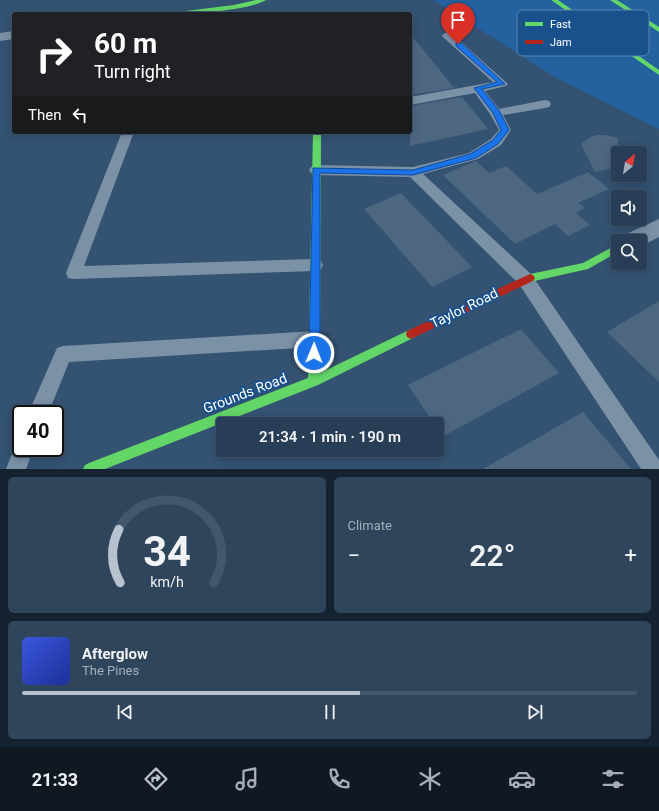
<!DOCTYPE html>
<meta charset="utf-8">
<style>
body{margin:0;font-family:Roboto,sans-serif;background:#2f455c;color:#f1f3f6;height:100vh;display:flex;flex-direction:column;font-size:15px;white-space:nowrap}
*{box-sizing:border-box;margin:0}
p{font-size:13px;color:#a4aeb9}
.icon{flex:none;width:22px;height:22px;fill:none;stroke:currentColor;stroke-width:2;stroke-linecap:round;stroke-linejoin:round}
.map{position:relative;height:469px;overflow:hidden}
.side{display:flex;flex-direction:column;gap:8px;padding:8px;background:#15222f;flex:1}
.side>*{flex:none}
.banner{position:absolute;left:12px;top:12px;width:400px;height:122px;border-radius:4px;box-shadow:0 2px 10px #0003,0 0 0 1px #43576c;background:#202124;color:#fff;overflow:hidden}
.needle{width:26px;rotate:30deg}
.buttons{position:absolute;left:611px;top:146px;display:grid;gap:8px}
.buttons a{display:grid;place-items:center;width:36px;height:36px;border-radius:4px;background:#273e56;box-shadow:0 2px 10px #0003,0 0 0 1px #43576c;font-size:20px}
.speed{position:absolute;left:12px;top:405px;display:flex;gap:8px;font-size:20px;font-weight:700;text-align:center}
.speed>*{display:grid;place-content:center;width:52px;height:52px;border-radius:50%;background:#273e56;box-shadow:0 2px 10px #0003,0 0 0 1px #43576c;line-height:1}
.speed .limit{border:2px solid #111;border-radius:6px;background:#fff;color:#111}
.pin{position:absolute;display:grid;place-items:center;width:34px;height:34px;color:#fff;margin:-41px -17px;border-radius:50% 50% 50% 0;rotate:-45deg;box-shadow:0 0 4px #0007}
.pin .icon{rotate:45deg}
.me{position:absolute;width:44px;margin:-22px;rotate:1deg;stroke-linejoin:round;filter:drop-shadow(0 0 3px #0008)}
.turn{display:flex;align-items:center;gap:14px;height:84px;padding:0 16px;font-size:18px}
.turn .icon{width:52px;height:52px;stroke-width:2.5}
.turn b{display:block;font-size:28px;line-height:34px}
.then{display:flex;align-items:center;height:38px;padding:0 16px;background:#0003;gap:8px;font-size:15px}
.big{font-size:30px;font-weight:600;line-height:1.1}
.side .card{flex:1;display:flex;flex-direction:column;justify-content:center;gap:6px;min-width:0;padding:0 14px;border-radius:6px;background:#2f455c}
.side .dial{align-items:center;gap:0}
.dial svg{height:104px;overflow:visible;fill:none;stroke:#43576c;stroke-width:7;stroke-linecap:round;text-anchor:middle}
.dial text{fill:#f1f3f6;stroke:none}
.song{display:flex;align-items:center;gap:12px}
.cover{width:48px;height:48px;border-radius:6px;background:linear-gradient(135deg,hsl(230 70% 55%),hsl(230 70% 35%))}
.played{height:4px;border-radius:2px;background:linear-gradient(90deg,#b8c2ce 55%,#43576c 55%)}
.keys{display:flex;justify-content:space-around;direction:ltr}
.heat{display:flex;justify-content:space-between;align-items:center;font-size:22px;direction:ltr}
.side .tiles{flex:1;display:grid;gap:8px;grid-template-columns:1fr 1fr}
.card:last-child{grid-column:span 2}
.trip{position:absolute;left:216px;top:417px;width:228px;height:40px;border-radius:4px;background:#273e56;box-shadow:0 2px 10px #0003,0 0 0 1px #43576c;font-weight:600;line-height:40px;text-align:center}
.tabs{display:flex;height:64px;justify-content:space-around;align-items:center;background:#101922;color:#a4aeb9}
.tabs .icon{width:28px;height:28px}
.tabs .selected{color:#b8c2ce}
.tabs b{font-size:18px;color:#f1f3f6}
.map>svg:first-child{display:block}
.green{fill:#24629f}
.building{fill:#4e6781}
.lines{fill:none;stroke-linecap:round;stroke-linejoin:round}
.lane{fill:#7b91a6;fill-rule:evenodd}
.street{fill:#7b91a6;fill-rule:evenodd}
.fast{fill:#63d668;fill-rule:evenodd}
.jam{fill:#b3261e;fill-rule:evenodd}
.route{fill:#1a73e8;stroke:#114b97}
.labels{text-anchor:middle;stroke-width:4;stroke-linejoin:round;paint-order:stroke}
.street-label{font-size:14px;fill:#fff;stroke:#19518d}
.key{fill:#19518d;stroke:#5e85af;stroke-width:1}
.key-label{font-size:11px;fill:#fff}
</style>
<div class="map">
<svg width="659" height="469" viewBox="0 0 659 469">
<rect width="100%" height="100%" fill="#345272"/>
<!-- green -->
<path class="green" d="M433,0h226v129l-104,-52z"/>
<!-- building -->
<path class="building" d="M410,34l29,35 15,19 -44,7z
M462,97l26,32 -78,17v-40z
M597,135h8l13,3v29l-23,5 -14,-28 9,-7z
M476,161l13,12 17,-7 31,28 51,-22 21,17 -31,14 7,5 -9,5 14,12 -22,11 -13,-12 -40,20 -72,-69z
M401,193l71,74 -40,20 -68,-78z
M659,301v81l-52,-50z
M521,329l38,44 -117,64 -5,-8v-5h-3l-26,-39z
M583,412l48,57h-148z"/>
<g class="lines">
<!-- lane -->
<path class="lane" d="M447,32l4,1 57,51 -2,2 -21,5 14,18 46,-9 4,1 2,3 -2,3 -4,1 -42,7 8,15 -10,15 -23,14 -55,15 108,100 128,186v9h-18l-122,-185 -109,-107 -94,-2 -5,-2 -2,-3 2,-3 5,-2 97,2 56,-14 22,-14 8,-9 -9,-16 -15,-21 -65,12v-8l83,-15 -50,-45 -1,-2z
M122,132h12l-50,134 231,-7 6,2 2,4 -2,4 -6,2 -241,8 -6,-1 -2,-5z
M315,331l6,3 3,5 -3,5 -6,3 -246,15 -21,52h-20l29,-66 6,-2z
M21,439v9h13l-8,21h-20l11,-28z"/>
<!-- street -->
<path class="street" d="M14,31v8l-14,2v-8z
M659,219v18l-19,10v-6h-19l3,-6z"/>
<!-- fast -->
<path class="fast" d="M256,0h10c-16,10 -72,14 -92,14l3,-2 57,-7z
M551,0h7l101,70v5z
M610,0h7l42,27v5z
M313,132h8l-1,241 87,-42 4,-2 4,2 1,3 -1,3 -97,48 -213,84h-22l2,-4 4,-2 219,-85z
M618,244v8l-30,17 -58,13 -3,-1 -2,-3 2,-3 3,-1 53,-11z"/>
<!-- jam -->
<path class="jam" d="M530,274l3,1 2,3 -2,3 -118,56 -4,2 -4,-2 -1,-3 1,-3z"/>
</g>
<!-- route -->
<path class="route" d="M456,43h5l44,41 -23,5 18,23 9,18 -11,14 -22,14 -63,17 -93,-2v180l-2,3 -4,2 -4,-2 -1,-3 4,-185 100,2 57,-16 23,-14 8,-10 -8,-17 -19,-25 23,-6 -41,-36z"/>
<g class="labels">
<!-- street labels -->
<g class="street-label">
<text transform="translate(464 308) rotate(-26)" y="5">Taylor Road</text>
<text transform="translate(245 393) rotate(-21)" y="5">Grounds Road</text>
</g>
</g>
<!-- legend -->
<rect x="517" y="10" width="132" height="46" rx="6" class="key"/>
<rect x="525" y="22" width="18" height="4" fill="#63d668"/>
<rect x="525" y="40" width="18" height="4" fill="#b3261e"/>
<g class="key-label">
<text x="550" y="28">Fast</text>
<text x="550" y="46">Jam</text>
</g>
</svg>
<div class="buttons">
<a><svg class="needle" viewBox="-14 -14 28 28"><path d="M0-13l5 13h-10z" fill="#e53935"/><path d="M0 13l5-13h-10z" fill="#a4aeb9"/></svg></a>
<a><svg class="icon" aria-label="sound" viewBox="0 0 24 24"><path d="M4 9h4l5-4v14l-5-4H4zM17 9q2 3 0 6"/></svg></a>
<a><svg class="icon" aria-label="search" viewBox="0 0 24 24"><circle cx="10" cy="10" r="6"/><path d="M15 15l6 6"/></svg></a>
</div>
<div class="speed"><div class="limit">40</div></div>
<div class="pin" style="left:458px;top:44px;background:#d93025"><svg class="icon" aria-label="arrive" viewBox="0 0 24 24"><path d="M6 21V4h12l-3 4 3 4H6"/></svg></div>
<svg class="me" style="left:314px;top:353px" viewBox="-20 -20 40 40"><circle r="17" fill="#1a73e8" stroke="#fff" stroke-width="3"/><path d="M0-11L8 9 0 5-8 9z" fill="#fff"/></svg>
<div class="trip">21:34 · 1 min · 190 m</div>
<div class="banner">
<div class="turn"><svg class="icon" aria-label="right" viewBox="0 0 24 24"><path d="M7 20v-9h11M14 6l5 5-5 5"/></svg><div><b>60 m</b>Turn right</div></div>
<div class="then">Then<svg class="icon" aria-label="left" viewBox="0 0 24 24"><path d="M17 20v-9H6M10 6l-5 5 5 5"/></svg></div>
</div>
</div>
<section class="side">
<div class="tiles">
<div class="card dial"><svg viewBox="0 0 100 80">
<path d="M14 69A42 42 0 1 1 86 69"/>
<path d="M14 69A42 42 0 0 1 13 28" stroke="#b8c2ce"/>
<text x="50" y="56" font-size="32" font-weight="700">34</text>
<text x="50" y="72" font-size="11">km/h</text>
</svg></div>
<div class="card"><p>Climate</p>
<div class="heat"><a>−</a><b class="big">22°</b><a>+</a></div>
</div>
<div class="card">
<div class="song"><i class="cover"></i><div><b>Afterglow</b><p>The Pines</p></div></div>
<div class="played"></div>
<div class="keys"><svg class="icon" aria-label="previous" viewBox="0 0 24 24"><path d="M18 5L8 12l10 7zM5 5v14"/></svg><svg class="icon" aria-label="pause" viewBox="0 0 24 24"><path d="M8 5v14M16 5v14"/></svg><svg class="icon" aria-label="next" viewBox="0 0 24 24"><path d="M6 5l10 7-10 7zM19 5v14"/></svg></div>
</div>
</div>
</section>
<nav class="tabs">
<b>21:33</b>
<svg class="icon selected" aria-label="directions" viewBox="0 0 24 24"><path d="M12 3l9 9-9 9-9-9zM9 14v-3h6M13 9l2 2-2 2"/></svg>
<svg class="icon" aria-label="music" viewBox="0 0 24 24"><path d="M9 18V5l10-2v13"/><circle cx="6" cy="18" r="3"/><circle cx="16" cy="16" r="3"/></svg>
<svg class="icon" aria-label="phone" viewBox="0 0 24 24"><path d="M5 4h4l2 5-3 2q2 4 5 5l2-3 5 2v4C11 20 4 13 5 4z"/></svg>
<svg class="icon" aria-label="climate" viewBox="0 0 24 24"><path d="M12 3v18M4 7l16 10M4 17L20 7"/></svg>
<svg class="icon" aria-label="car" viewBox="0 0 24 24"><path d="M5 17H2v-5l4-1 3-4h7l3 4 3 1v5h-3M9 17h6M6 11h13"/><circle cx="7" cy="17" r="2"/><circle cx="17" cy="17" r="2"/></svg>
<svg class="icon" aria-label="filters" viewBox="0 0 24 24"><path d="M4 7h16M4 17h16"/><circle cx="9" cy="7" r="2"/><circle cx="15" cy="17" r="2"/></svg>
</nav>
